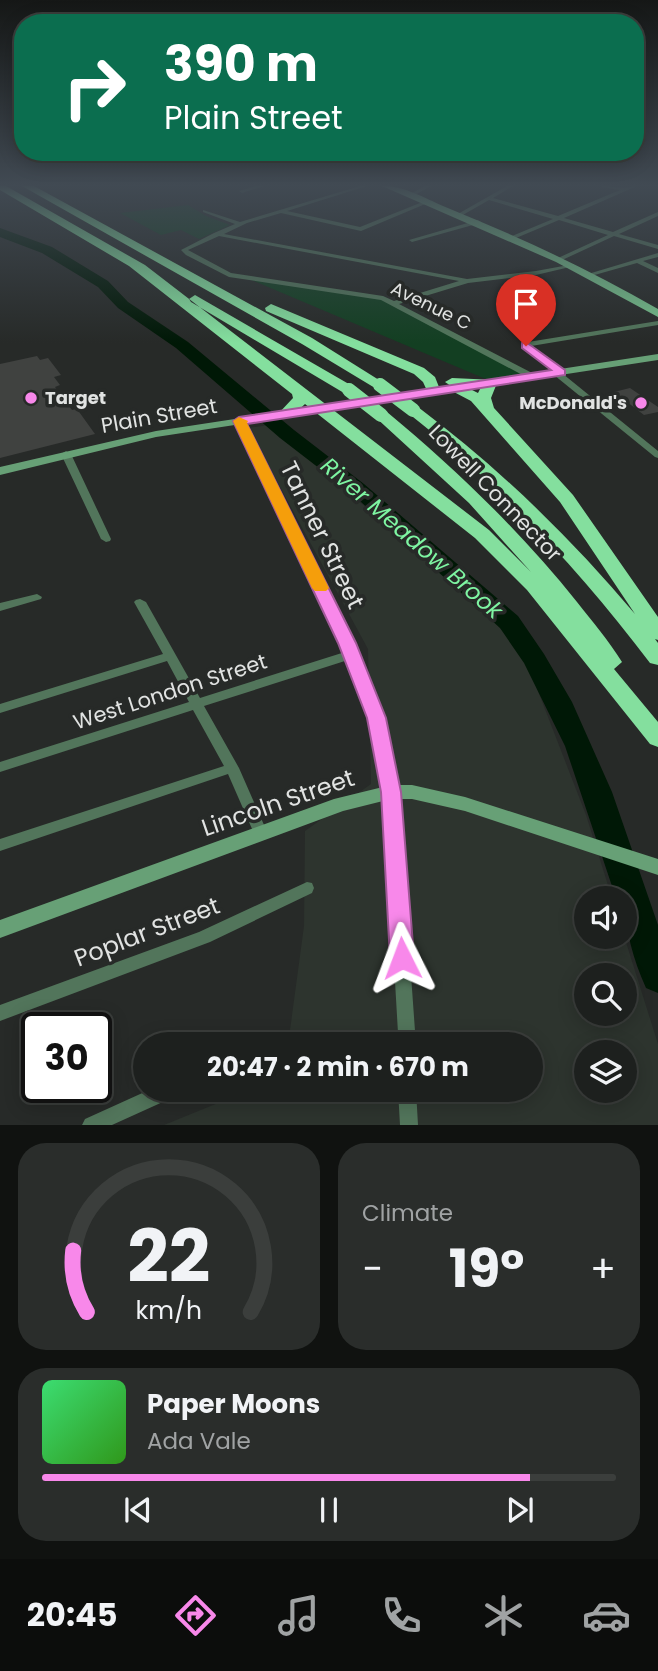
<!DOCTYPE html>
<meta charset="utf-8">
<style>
body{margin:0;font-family:Poppins,sans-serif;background:#2a2d2b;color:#f1f3f6;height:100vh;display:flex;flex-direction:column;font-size:26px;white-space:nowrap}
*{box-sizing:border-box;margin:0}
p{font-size:23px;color:#a0a3a4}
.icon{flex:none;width:38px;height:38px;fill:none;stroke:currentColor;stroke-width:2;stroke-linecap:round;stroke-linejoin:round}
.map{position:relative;height:1125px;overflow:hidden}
.panel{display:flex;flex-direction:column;gap:18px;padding:18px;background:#101210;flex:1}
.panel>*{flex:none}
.banner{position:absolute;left:14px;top:14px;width:630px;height:147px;border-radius:28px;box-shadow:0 4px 18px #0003,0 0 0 2px #3b3e3c;background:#0b6e4f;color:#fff;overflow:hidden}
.controls{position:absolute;left:574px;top:886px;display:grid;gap:14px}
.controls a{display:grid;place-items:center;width:63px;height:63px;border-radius:50%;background:#1d201e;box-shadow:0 4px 18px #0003,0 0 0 2px #3b3e3c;font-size:35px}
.speed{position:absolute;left:21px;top:1012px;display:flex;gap:14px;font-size:35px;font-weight:700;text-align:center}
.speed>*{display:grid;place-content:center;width:91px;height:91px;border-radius:50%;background:#1d201e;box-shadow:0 4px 18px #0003,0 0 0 2px #3b3e3c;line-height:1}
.speed .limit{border:4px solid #111;border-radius:10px;background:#fff;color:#111}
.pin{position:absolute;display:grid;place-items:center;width:60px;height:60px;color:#fff;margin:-72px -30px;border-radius:50% 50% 50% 0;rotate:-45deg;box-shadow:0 0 7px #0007}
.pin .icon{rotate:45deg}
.me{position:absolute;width:77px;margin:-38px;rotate:357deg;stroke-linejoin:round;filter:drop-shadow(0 0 5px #0008)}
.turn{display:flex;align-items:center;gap:24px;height:147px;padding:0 35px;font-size:32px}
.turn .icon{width:91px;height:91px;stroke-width:2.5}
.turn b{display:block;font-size:49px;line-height:60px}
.big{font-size:52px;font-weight:700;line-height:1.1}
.panel .widget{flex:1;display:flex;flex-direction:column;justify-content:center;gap:10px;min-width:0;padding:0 24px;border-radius:28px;background:#2a2d2b}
.panel .dial{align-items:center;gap:0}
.dial svg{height:182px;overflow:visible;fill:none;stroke:#3b3e3c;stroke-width:7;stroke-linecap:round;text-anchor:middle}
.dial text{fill:#f1f3f6;stroke:none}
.song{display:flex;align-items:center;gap:21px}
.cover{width:84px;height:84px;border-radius:10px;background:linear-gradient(135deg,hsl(140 70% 55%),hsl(110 70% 35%))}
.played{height:7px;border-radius:4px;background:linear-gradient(90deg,#f888ea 85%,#3b3e3c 85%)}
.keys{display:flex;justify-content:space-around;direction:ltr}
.heat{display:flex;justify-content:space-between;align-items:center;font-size:38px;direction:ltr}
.panel .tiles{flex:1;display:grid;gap:18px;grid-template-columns:1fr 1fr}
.widget:last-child{grid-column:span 2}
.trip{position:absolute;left:133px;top:1032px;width:410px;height:70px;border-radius:35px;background:#1d201e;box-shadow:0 4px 18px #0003,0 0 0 2px #3b3e3c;font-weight:700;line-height:70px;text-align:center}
.menu{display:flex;height:112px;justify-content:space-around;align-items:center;background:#0c0d0c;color:#a0a3a4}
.menu .icon{width:49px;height:49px}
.menu .selected{color:#f888ea}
.menu b{font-size:32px;color:#f1f3f6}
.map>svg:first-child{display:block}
.built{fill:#2d342e;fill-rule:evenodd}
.green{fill:#133f22}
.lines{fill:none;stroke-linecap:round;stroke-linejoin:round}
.river{fill:#001806;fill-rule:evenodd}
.building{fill:#404240}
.street{fill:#52755b;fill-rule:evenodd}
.secondary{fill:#67a076;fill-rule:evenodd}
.primary{fill:#76c18b;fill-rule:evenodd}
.highway{fill:#84df9e;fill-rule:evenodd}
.highway-bridge{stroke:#84df9e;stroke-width:14}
.route{fill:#f888ea;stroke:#a15898;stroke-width:2}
.slow{fill:#f59e0b}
.poi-dot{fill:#f888ea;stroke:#272a28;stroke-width:2.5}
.labels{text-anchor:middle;stroke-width:7;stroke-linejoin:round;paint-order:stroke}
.far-street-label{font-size:18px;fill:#e1e3e2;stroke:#272a28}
.far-poi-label{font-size:18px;font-weight:bold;fill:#e1e3e2;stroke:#272a28;text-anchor:start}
.street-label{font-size:21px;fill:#e1e3e2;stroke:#272a28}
.water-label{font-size:23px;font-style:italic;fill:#7ef5a2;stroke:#272a28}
.near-street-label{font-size:24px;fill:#e1e3e2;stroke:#272a28}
</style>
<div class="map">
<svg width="658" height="1125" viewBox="0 0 658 1125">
<rect width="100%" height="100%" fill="#272a28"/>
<!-- built -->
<path class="built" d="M269,425l205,174 50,56 62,160 26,83h-26v38h38l34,108v81h-494l86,-35h280v-45h-242l16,-119 1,-95 66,-47 -3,-135 -120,-221zM586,975h39v38h-39zM586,1052h39v38h-39z"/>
<!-- green -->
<path class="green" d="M188,205l18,11 24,9 -31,14 -18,-9 -20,5 -41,-22z
M247,278l136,20 150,79 -45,3z"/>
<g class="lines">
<!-- river -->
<path class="river" d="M0,228l52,19 56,34 20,21 60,40 106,88 70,54 154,132 26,38 28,48 40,90 46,133v68l-12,-5c-13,-29 -21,-58 -21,-90h-9l-51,-152 -41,-83 -24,-35 -150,-136 -70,-54 -104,-90 -58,-40 -20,-21 -56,-34 -42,-16z"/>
</g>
<!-- building -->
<path class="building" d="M37,356l3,4 8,-2 13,17 -7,2 6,8 -5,2 17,23 5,-1 18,25 -95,24v-94z
M630,388l28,19v5l-14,3 -30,-23z"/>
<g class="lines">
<!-- street -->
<path class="street" d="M256,186h8l-22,7 -3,-2z
M360,186h7l-80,25 73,16 65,-26 5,1 -69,29 -80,-18 -34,10 -23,11 243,45 69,-8 38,-7v2l-38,9 -68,8 -69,21 137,71v4h-6l-149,-79 -152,-23 -43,-22 -5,-5 33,-17 21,-9 -32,-12v-2l37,12zM219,236l240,45 -65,20 -11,-5 -152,-23 -43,-23z
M425,186h6l-18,10 -5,-1z
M507,186h6l-20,12 65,18 62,-26 -18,-3v-1l23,2 12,-2 -73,32 49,14 45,-20v4l-39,18 39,11v4l-44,-13 -54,25 -3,-2 1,-1 50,-23 -49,-15 -43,18h-4v-2l41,-17 -64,-19 -28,16 -5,-1z
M478,220l3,2 -1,1 -68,19 -3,-2z
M658,253v4l-15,4 15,7v5l-21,-10 -46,13 -3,-2z
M658,321v4l-127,21 33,24 1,2 -2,2 95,77v7l-3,-1 -101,-82 -1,-2 2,-2 -33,-25 6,-4z
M239,418l4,3 110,222 30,75 15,74 18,253h-141l2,-6 31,-8 90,2 -14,-241 -13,-74 -23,-58 -144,46 35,62 29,66 -2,4 -5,2 -5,-2 -28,-64 -228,77v-12l224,-73 -31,-56 -193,62v-10l189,-60 -22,-41 -167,52v-9l163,-50 -29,-52 2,-2 4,-1 6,3 54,96 145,-46 -110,-231z
M66,451l5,3 40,85 -1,2 -4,1 -5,-3 -40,-85z
M37,594l5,3 -1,2 -41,12v-8z
M307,882l5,1 2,5 -2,5 -102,49 -210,79v-16l199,-73z
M149,1090h30l-3,6 -64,29h-30l3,-6z
M398,1090h18l2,35h-18z"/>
<!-- secondary -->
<path class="secondary" d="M658,354v6l-502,77 -156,38v-8l156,-36z
M391,785h21l53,12 193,62v16l-193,-64 -53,-12h-21l-48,12 -343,127v-18l334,-121z"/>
<!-- primary -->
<path class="primary" d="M382,186c20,-1 43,12 61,20 74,30 146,63 215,103v8l-102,-55z"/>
<!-- highway -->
<path class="highway" d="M0,186h6l139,79 344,265 42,42 -62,-69 -96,-88 8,-5 6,2c69,57 133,119 190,190 15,19 32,39 45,60l-8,7 44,53v25l-8,-3 -123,-154 -52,-52 -170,-134 -14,13h-10l-3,-3 15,-16 -1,-4 -163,-128 -129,-76z
M22,186h12l278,152 75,47 -7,4 -5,-1 -73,-44z
M195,295l159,92 2,3 -7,4 -5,-1 -153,-91 -2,-3z
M271,304l153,64 11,9 6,15 -2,3h-10l-6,-13 -9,-8 -148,-63 -1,-3z
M452,378l43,2 2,3 -6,15 3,10 79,87 85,122v23l-3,-1 3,4v22l-8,-2c-71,-94 -149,-177 -242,-250l-3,-3 3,-3h10c81,61 152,130 217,207l-75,-112 -89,-101 -19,-10 -1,-5 -6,-4zM466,387h15l-3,6z"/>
<!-- highway-bridge -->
<path class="highway-bridge" d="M380,385l33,25
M349,390l32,25"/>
</g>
<!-- sky -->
<linearGradient id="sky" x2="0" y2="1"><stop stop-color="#151716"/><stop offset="0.54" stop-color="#414a53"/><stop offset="1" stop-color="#414a53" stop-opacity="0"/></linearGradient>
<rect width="658" height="343" fill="url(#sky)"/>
<!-- route -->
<path class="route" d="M526,342l39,28v5l-318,49 109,219 30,75 15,74 13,166 -3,8 -9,3 -8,-3 -4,-8 -9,-166 -14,-74 -29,-75 -105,-222 6,-4 312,-47 -29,-22v-5z"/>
<!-- slow -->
<path class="slow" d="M239,417l9,4 -1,2 82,165 -3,3h-11l-3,-3 -79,-167z"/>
<!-- markers -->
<g class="poi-dot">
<circle cx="31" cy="398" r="7"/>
<circle cx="641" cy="403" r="7"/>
</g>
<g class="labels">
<!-- far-street labels -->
<g class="far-street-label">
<text transform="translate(431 306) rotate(26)" y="6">Avenue C</text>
</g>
<!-- far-poi labels -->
<g class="far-poi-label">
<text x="45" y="404">Target</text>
<text x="627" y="409" text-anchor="end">McDonald's</text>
</g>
<!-- street labels -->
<g class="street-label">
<text transform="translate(159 416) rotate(-10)" y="7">Plain Street</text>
<text transform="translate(495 493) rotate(46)" y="7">Lowell Connector</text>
<text transform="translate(170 692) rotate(-18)" y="7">West London Street</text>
</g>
<!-- water labels -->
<g class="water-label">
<text transform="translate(412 538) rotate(41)" y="8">River Meadow Brook</text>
</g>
<!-- near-street labels -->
<g class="near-street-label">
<text transform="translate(322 535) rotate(64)" y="8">Tanner Street</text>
<text transform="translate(278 803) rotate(-19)" y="8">Lincoln Street</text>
<text transform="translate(147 932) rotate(-21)" y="8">Poplar Street</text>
</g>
</g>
</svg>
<div class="controls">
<a><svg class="icon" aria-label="sound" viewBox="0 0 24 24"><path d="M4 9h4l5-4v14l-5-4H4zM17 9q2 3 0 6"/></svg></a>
<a><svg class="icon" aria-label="search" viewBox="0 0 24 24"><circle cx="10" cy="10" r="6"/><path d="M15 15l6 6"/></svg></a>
<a><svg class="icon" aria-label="layers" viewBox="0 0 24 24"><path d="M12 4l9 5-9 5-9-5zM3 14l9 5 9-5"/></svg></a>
</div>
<div class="speed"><div class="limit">30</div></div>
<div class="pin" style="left:526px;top:346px;background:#d93025"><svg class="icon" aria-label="arrive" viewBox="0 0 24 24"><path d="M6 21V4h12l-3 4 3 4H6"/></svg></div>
<svg class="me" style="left:402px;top:958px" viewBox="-20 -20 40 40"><path d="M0-17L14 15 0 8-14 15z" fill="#f888ea" stroke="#fff" stroke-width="4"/></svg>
<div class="trip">20:47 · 2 min · 670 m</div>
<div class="banner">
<div class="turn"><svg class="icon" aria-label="right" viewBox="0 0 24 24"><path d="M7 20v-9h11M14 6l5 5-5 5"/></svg><div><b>390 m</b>Plain Street</div></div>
</div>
</div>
<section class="panel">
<div class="tiles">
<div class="widget dial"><svg viewBox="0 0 100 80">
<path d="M14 69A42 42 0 1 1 86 69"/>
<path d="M14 69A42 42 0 0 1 8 42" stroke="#f888ea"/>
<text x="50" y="56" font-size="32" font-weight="700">22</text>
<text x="50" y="72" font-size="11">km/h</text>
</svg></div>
<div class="widget"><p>Climate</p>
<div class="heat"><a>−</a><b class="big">19°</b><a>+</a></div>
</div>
<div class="widget">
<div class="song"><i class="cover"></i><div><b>Paper Moons</b><p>Ada Vale</p></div></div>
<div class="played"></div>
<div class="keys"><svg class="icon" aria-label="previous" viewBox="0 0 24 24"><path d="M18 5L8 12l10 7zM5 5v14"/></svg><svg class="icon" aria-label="pause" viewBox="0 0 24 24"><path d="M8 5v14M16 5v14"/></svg><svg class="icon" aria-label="next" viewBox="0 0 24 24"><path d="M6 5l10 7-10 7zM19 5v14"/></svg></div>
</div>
</div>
</section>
<nav class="menu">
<b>20:45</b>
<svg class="icon selected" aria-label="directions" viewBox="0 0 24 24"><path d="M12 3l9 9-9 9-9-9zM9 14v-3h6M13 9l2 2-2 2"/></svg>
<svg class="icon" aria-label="music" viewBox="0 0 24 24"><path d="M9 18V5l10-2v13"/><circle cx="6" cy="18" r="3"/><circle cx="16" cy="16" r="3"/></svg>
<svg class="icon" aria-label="phone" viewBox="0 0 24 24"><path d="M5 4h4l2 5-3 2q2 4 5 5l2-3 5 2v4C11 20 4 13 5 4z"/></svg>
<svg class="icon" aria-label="climate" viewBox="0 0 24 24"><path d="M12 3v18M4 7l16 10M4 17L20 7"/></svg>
<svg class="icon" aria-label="car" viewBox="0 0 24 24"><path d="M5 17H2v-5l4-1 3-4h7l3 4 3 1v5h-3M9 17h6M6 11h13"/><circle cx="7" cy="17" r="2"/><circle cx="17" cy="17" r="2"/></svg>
</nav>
